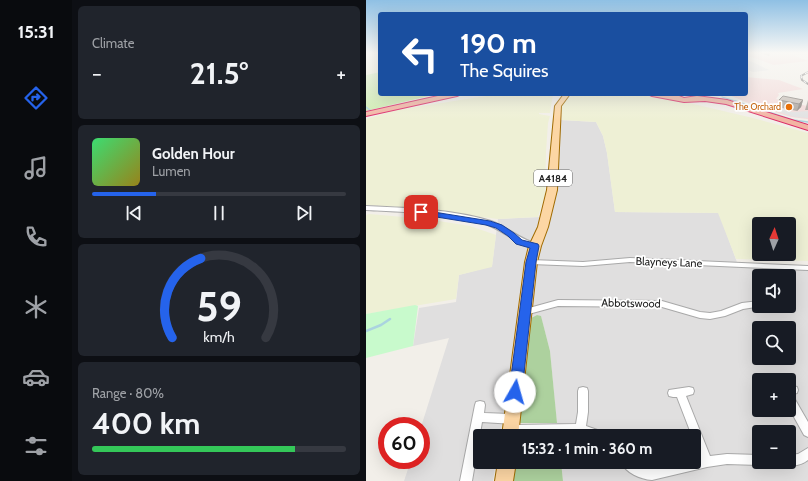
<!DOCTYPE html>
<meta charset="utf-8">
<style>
body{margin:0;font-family:Cabin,sans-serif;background:#20242c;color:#f1f3f6;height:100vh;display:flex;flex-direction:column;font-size:15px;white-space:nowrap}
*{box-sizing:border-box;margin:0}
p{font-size:13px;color:#9ea1a6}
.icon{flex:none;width:22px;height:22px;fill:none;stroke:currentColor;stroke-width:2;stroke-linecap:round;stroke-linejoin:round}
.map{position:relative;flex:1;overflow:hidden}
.drawer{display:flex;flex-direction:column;gap:6px;padding:6px;background:#0d0f14;width:294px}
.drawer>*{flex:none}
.guide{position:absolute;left:12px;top:12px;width:370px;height:84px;border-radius:4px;box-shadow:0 4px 16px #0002;background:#1a4fa0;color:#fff;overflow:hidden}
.needle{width:26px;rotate:3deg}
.controls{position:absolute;left:386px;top:217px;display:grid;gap:8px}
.controls a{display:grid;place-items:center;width:44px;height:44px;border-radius:4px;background:#171b24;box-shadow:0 4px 16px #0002;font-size:20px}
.speed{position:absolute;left:12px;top:417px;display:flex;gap:8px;font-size:20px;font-weight:700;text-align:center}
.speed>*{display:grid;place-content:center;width:52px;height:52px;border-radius:50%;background:#171b24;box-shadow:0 4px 16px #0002;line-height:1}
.speed .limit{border:6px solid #d22;background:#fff;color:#111}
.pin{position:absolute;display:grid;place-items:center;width:34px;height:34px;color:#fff;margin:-17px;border-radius:8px;box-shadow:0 2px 6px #0006}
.me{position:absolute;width:44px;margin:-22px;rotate:7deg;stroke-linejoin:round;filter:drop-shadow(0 0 3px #0008)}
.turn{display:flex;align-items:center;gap:14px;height:84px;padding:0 16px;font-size:18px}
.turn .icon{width:52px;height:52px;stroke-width:2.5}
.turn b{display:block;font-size:28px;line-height:34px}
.big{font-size:30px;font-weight:800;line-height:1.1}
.drawer .card{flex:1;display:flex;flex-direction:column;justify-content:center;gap:6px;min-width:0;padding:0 14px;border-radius:6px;background:#20242c}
.drawer .dial{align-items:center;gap:0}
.dial svg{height:104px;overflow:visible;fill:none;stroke:#363941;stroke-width:7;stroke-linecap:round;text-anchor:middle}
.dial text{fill:#f1f3f6;stroke:none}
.song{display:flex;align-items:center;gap:12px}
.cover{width:48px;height:48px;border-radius:6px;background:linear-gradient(135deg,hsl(140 70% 55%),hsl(50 70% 35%))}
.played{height:4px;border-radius:2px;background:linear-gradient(90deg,#2563eb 25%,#363941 25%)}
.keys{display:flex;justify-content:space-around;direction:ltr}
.heat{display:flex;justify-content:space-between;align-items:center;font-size:22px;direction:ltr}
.charge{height:6px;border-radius:3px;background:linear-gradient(90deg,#34c759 80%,#363941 0)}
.trip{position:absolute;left:107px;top:429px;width:228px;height:40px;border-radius:4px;background:#171b24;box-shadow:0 4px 16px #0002;font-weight:800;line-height:40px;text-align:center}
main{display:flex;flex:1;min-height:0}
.tab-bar{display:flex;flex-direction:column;width:72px;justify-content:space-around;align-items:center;background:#090b0e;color:#9ea1a6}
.tab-bar .icon{width:28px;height:28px}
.tab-bar .on{color:#2563eb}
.tab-bar b{font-size:18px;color:#f1f3f6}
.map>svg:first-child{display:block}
.residential{fill:#e0dfdf;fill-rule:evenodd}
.commercial{fill:#f2dad9}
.farmland{fill:#eef0d5;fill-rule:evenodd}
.grass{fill:#cdebb0}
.forest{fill:#add19e}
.park{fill:#c8facc}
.parking{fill:#e2e2e2}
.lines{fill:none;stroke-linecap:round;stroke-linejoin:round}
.stream-far2{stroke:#aad3df;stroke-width:1}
.stream-far1{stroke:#aad3df;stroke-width:1.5}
.stream{stroke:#aad3df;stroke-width:2.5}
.minor-casing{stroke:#a9a9a9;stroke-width:2}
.primary-casing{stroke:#a06b00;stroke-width:2}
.trunk-casing{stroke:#dc2a67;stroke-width:2}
.minor{fill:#fff;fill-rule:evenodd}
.primary{fill:#fcd6a4;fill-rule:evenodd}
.trunk{fill:#f2b4a3;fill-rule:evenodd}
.rail-casing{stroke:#707070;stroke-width:2}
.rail{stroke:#fff;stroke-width:1;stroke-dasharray:3.5;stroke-linecap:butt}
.wall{fill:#aba49e}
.shaded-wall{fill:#8b8681}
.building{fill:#c7bfb8;stroke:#8b8681}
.route{fill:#2563eb;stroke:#184099}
.food-dot{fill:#e8710a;stroke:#fff;stroke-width:1.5}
.labels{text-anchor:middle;stroke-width:3.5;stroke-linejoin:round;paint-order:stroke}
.far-food-label{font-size:9px;fill:#c56008;stroke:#fff;text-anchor:end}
.shield{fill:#fff;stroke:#646464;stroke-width:1}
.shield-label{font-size:10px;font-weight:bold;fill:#222}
.street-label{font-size:11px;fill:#222;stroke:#fff}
</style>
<main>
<nav class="tab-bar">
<b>15:31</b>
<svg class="icon on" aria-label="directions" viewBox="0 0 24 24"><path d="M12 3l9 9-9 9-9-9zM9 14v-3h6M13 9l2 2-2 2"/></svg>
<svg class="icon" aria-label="music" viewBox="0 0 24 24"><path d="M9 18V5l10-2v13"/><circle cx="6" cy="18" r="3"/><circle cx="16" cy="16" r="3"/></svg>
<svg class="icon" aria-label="phone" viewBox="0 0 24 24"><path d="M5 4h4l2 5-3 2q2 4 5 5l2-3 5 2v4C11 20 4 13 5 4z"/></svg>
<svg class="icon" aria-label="climate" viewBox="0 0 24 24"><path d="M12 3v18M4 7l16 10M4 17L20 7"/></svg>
<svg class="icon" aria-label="car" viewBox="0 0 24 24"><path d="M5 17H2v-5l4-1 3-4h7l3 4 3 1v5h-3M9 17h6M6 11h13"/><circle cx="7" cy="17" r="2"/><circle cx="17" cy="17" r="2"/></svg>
<svg class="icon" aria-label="filters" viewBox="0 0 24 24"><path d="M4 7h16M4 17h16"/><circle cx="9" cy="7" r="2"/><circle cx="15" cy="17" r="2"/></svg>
</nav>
<section class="drawer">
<div class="card"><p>Climate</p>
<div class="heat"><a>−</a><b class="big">21.5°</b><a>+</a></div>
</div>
<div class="card">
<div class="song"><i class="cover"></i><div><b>Golden Hour</b><p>Lumen</p></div></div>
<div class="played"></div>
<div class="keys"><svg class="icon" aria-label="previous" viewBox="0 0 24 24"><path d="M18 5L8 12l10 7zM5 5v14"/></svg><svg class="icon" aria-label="pause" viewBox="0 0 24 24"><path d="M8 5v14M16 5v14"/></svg><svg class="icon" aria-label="next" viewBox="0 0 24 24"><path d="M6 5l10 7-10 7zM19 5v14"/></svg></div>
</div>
<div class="card dial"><svg viewBox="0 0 100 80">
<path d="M14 69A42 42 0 1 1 86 69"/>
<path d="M14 69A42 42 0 0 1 36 8" stroke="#2563eb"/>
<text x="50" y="56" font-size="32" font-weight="700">59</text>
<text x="50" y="72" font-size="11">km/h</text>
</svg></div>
<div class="card"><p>Range · 80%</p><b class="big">400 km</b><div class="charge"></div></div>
</section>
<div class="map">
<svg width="442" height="481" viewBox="0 0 442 481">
<rect width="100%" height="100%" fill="#f2efe9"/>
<!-- residential -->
<path class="residential" d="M194,120l36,2 7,14 4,17 8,59 104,1 19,52 70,3v213h-245l-2,-19h133v-26h-136l-8,-85 -9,-34 -4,-2 -6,3 4,-43zM393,276h30v30h-30zM393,328h30v30h-30zM393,380h30v30h-30zM393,432h30v30h-30z
M175,217l-7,22 -9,17 -4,25 -6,66 -15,89h-20v26h16l-3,19h-89l7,-21h10v-33l28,-89 -36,8 6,-38 37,-6 3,-27 33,-9 6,-47z"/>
<!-- commercial -->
<path class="commercial" d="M380,53h42l20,8 -34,4 -28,-10z
M380,77l33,3 24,9 -25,4 1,2 -3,4 31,7 1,-1v14l-17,-2 -33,-10 -29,-12v-1h17z"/>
<!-- farmland -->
<path class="farmland" d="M0,53h14v19l-14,3z
M133,94h54l-3,19h-11v1l11,2 -2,7 -2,29 -1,42 -7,23 -40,2 -99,-12 -33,-2v-86l30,-9z
M209,94h59l51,8 68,16 55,15v128l-72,-2 -18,-46 -103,-1 -8,-59 -4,-17 -7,-14 -34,-2v-15l9,-9zM393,224h30v30h-30z
M3,214l57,5 44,7 26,9 -4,32 -33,8 -3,24 -90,15v-99z"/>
<!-- grass -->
<path class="grass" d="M14,72v22h57l-71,17v-36z"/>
<!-- forest -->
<path class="forest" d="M171,315l4,1 9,35 7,72h-39l11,-101 2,-4z
M147,462h48l2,19h-51z"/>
<!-- park -->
<path class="park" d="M49,305l3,1 -5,40 -47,12v-44z"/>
<!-- parking -->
<path class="parking" d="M380,59l23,11 -16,2 -7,-3z
M406,106l21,6 15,-1v7l-13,-1 -28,-9z"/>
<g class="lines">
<!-- stream-far2 -->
<path class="stream-far2" d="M356,97l17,5"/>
<!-- stream-far1 -->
<path class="stream-far1" d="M369,101l58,19 15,2
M0,107l4,3"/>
<!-- stream -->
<path class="stream" d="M0,331l15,-6 9,-6"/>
<defs>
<path id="minor" d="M0,206c42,2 85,3 125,15 17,6 29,19 47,23l1,2 -4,2c-21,-4 -31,-18 -50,-24 -38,-11 -79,-12 -119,-14z
M264,258l178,8v4l-178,-8 -47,4 -52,-2 -4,-2 4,-2 52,2z
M192,300l104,1 38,11 10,1 11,-2 21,-8 17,-2v5h3l-19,3 -18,7 -15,3 -10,-1 -38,-11 -104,-1 -33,9 -3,-1 -1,-2 1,-2z
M427,386l4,1 1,3 -1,3 -7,2 3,1 15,26v15l-4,-2 -15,-27v-21z
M217,387l4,1 1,3v21l-2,14 17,6 1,4h-18l-6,-2 -69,1 -4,-2 -1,-3 1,-3 4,-2 65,-1 2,-12v-21l1,-3z
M323,387l4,1 1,3 -1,3 -7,2 24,60 17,-2 32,1v7h5l-1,2 -4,1 -32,-1 -20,3 -55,13c-12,-1 -26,-7 -31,-18h14l7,5 10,1 29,-6h13v-3l6,-1 -6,-16v-6h-2l-15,-39h-4l-4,-1 -1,-3 1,-3z
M114,401l4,1 1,3 -1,8 28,1 4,2 1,3 -1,3 -4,2 -30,-2 -10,59h-12l15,-76 1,-3z
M442,448v12c-6,5 -15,7 -23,4l-1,-2h5v-7l9,-1z"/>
<path id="primary" d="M198,94h6l-9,12 -4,84 -9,37 -7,19 -4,16 -19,174h-16l23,-174 4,-16 9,-19 9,-37 8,-84z
M132,462h18l-3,19h-18z"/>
<path id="trunk" d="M81,94h14l-4,2 -91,20v-4z
M282,94h26l10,4 13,-2 30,4 81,25v5l-82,-26 -21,-3 -21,1 -32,-6z"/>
</defs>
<!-- minor casing -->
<use href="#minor" class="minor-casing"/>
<!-- primary casing -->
<use href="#primary" class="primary-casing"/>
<!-- trunk casing -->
<use href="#trunk" class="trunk-casing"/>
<!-- minor -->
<use href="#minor" class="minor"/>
<!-- primary -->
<use href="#primary" class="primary"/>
<!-- trunk -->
<use href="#trunk" class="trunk"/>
<defs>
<path id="rail" d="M442,72l-7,4 1,4 6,4"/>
</defs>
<!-- rail casing -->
<use href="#rail" class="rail-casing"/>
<!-- rail -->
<use href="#rail" class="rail"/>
</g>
<!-- wall -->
<path class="wall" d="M394,53h10l-1,3z
M413,100h24l-2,7 -4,4 -20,-4z
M442,100v10h-3z"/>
<!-- shaded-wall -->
<path class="shaded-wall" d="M437,100l-2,7 -4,4 2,-7z"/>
<!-- building -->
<path class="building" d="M417,96l20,4 -4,4 -20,-4z"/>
<!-- sky -->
<linearGradient id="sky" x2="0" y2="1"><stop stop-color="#8fc0e4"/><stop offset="0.44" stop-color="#f9f8f5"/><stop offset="1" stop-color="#f9f8f5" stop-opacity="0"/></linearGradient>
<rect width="442" height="120" fill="url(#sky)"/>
<!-- route -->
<path class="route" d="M55,210l69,11 12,4 12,8 8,7 16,4 1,2 -3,16 -14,130 -2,4 -5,2 -4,-2 -2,-4 17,-130 4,-14 -14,-4 -8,-8 -12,-8 -10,-3 -68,-11 -1,-2z"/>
<!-- markers -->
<circle class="food-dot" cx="423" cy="107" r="4"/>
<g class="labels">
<!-- far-food labels -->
<g class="far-food-label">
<text x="415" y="110">The Orchard</text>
</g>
<!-- shield labels -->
<rect class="shield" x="168" y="170" width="38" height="16" rx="3"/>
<g class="shield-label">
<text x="187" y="182">A4184</text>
</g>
<!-- street labels -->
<g class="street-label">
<text transform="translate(303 262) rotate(2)" y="4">Blayneys Lane</text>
<text transform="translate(265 303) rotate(1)" y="4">Abbotswood</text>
</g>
</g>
</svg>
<div class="controls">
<a><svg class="needle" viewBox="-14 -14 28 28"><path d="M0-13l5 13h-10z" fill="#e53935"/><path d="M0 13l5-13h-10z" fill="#9ea1a6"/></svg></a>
<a><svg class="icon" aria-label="sound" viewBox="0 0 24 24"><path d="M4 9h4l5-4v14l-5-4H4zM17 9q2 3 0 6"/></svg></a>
<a><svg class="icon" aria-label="search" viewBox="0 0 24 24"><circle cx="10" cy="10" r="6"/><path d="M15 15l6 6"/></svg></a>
<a>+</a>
<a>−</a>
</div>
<div class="speed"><div class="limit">60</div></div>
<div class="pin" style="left:55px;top:212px;background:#d93025"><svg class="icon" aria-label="arrive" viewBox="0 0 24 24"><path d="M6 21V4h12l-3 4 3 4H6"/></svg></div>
<svg class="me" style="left:149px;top:392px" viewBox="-20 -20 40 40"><circle r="19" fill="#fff"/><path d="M0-13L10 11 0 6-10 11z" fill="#2563eb"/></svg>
<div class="trip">15:32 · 1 min · 360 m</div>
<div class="guide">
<div class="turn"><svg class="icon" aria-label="left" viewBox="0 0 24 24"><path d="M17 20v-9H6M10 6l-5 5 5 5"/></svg><div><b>190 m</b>The Squires</div></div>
</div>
</div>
</main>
